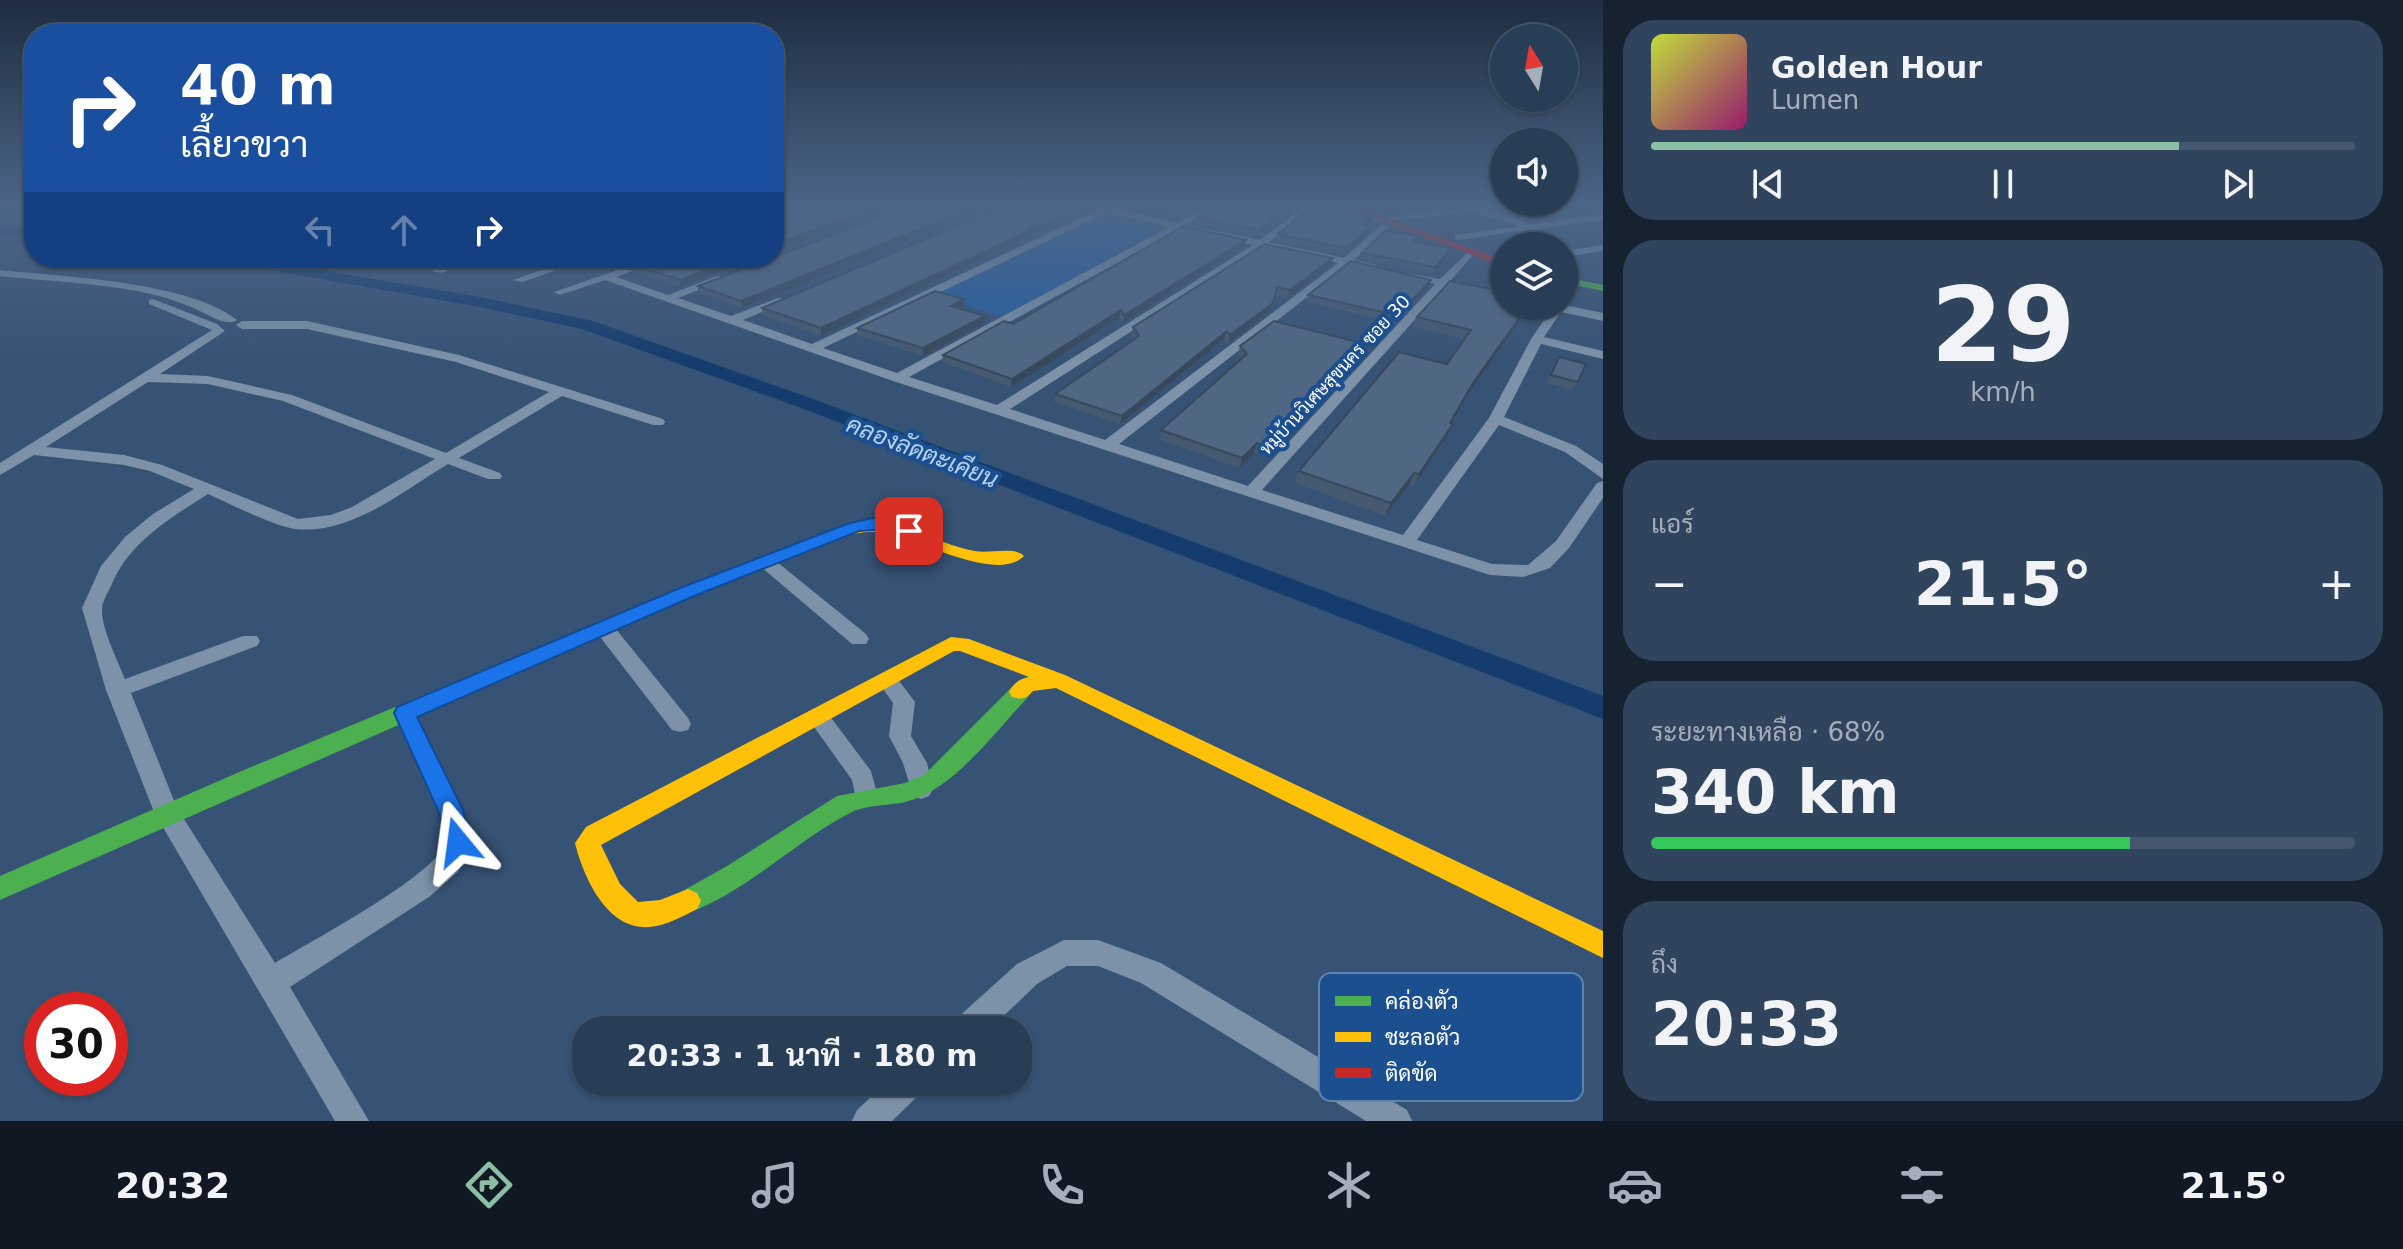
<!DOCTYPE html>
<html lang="th">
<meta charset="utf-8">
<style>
body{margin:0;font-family:"DejaVu Sans",Sarabun,sans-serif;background:#30455d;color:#f1f3f6;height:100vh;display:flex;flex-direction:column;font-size:30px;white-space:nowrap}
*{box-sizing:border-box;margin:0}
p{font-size:26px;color:#a5aeba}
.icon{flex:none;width:44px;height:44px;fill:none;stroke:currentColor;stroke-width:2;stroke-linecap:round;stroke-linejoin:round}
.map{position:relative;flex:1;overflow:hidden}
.sheet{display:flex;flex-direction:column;gap:20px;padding:20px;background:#162230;width:800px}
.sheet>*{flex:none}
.top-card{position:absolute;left:24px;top:24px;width:760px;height:244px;border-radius:32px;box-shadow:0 2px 6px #0004,0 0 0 2px #44576d;background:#1a4fa0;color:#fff;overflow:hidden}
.needle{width:52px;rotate:349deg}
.tools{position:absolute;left:1490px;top:24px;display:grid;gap:16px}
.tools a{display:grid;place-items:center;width:88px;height:88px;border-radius:50%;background:#283e57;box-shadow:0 2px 6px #0004,0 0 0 2px #44576d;font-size:40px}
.speed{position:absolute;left:24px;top:992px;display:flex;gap:16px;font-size:40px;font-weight:700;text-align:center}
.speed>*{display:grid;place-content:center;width:104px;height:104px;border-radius:50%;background:#283e57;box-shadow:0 2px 6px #0004,0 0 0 2px #44576d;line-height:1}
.speed .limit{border:12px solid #d22;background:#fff;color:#111}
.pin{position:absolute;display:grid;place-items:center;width:68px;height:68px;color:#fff;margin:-34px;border-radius:16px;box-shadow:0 4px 12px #0006}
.me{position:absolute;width:88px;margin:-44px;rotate:344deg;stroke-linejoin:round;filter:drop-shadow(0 0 6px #0008)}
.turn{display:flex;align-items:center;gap:28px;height:168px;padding:0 24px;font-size:36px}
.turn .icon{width:104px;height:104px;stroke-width:2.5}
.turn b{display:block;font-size:56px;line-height:68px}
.lanes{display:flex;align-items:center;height:76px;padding:0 24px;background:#0003;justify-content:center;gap:40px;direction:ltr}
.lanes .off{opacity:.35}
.big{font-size:60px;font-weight:700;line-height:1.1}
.sheet .card{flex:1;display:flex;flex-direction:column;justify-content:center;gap:12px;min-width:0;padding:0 28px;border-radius:32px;background:#30455d}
.sheet .dial{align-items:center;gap:0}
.dial b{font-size:104px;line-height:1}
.song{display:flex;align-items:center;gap:24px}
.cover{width:96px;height:96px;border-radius:12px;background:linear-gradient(135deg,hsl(70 70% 55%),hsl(320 70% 35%))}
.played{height:8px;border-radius:4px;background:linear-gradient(90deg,#8abfa5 75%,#44576d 75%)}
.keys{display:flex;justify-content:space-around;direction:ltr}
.heat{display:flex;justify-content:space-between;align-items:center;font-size:44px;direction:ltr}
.charge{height:12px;border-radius:6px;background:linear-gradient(90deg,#34c759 68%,#44576d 0)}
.trip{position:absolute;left:572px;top:1016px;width:460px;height:80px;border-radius:32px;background:#283e57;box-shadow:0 2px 6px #0004,0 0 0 2px #44576d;font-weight:700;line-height:80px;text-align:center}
.menu{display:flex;height:128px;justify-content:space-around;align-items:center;background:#101923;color:#a5aeba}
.menu .icon{width:56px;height:56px}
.menu .selected{color:#8abfa5}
.menu b{font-size:36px;color:#f1f3f6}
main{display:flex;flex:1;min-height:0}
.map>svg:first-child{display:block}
.green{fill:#265fa1}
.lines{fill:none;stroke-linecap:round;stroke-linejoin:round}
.canal{fill:#153c6e;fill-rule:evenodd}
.street{fill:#7d92a8;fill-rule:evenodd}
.fast{fill:#4caf50;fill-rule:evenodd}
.slow{fill:#ffc107;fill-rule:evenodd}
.jam{fill:#c62828;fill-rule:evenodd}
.wall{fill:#455971}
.shaded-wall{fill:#38485c}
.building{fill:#506783;stroke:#38485c;stroke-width:2}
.route{fill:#1a73e8;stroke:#114b97;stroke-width:2}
.labels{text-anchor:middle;stroke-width:8;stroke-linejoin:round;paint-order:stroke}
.far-street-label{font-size:18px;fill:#fff;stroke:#1b4f8f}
.water-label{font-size:24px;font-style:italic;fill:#b5d3f5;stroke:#1b4f8f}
.key{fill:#1b4f8f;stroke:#5f84b1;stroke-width:2}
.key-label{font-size:22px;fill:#fff}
</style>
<main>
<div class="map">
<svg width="1603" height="1121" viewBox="0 0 1603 1121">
<rect width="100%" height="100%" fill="#365274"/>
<!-- green -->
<path class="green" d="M1098,214l66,13 -160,90 -76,-22z"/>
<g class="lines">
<!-- canal -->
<path class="canal" d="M1528,205h75v6l-69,-2z
M0,226l34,2v8l-34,-2z
M217,258h33l230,39 113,24 220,78 790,297v23l-804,-312 -217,-78 -102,-22 -256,-45z"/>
<!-- street -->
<path class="street" d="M1077,205l30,1 70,17 32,-18h11l-33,20 73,15 45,-35h10l-46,37 75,16 37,-33 8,2 -35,33 22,5v4l-28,-4 -229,179 129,42 187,-202 -30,-7v-4l35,6 28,-27 5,3 -23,26 54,12v6l-59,-13 -183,204 141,45 86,-117 42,-79 20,-29 -7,-4 20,-1 39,8v8l-42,-9 -17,25 59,14v8l-62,-15 -37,73 72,29 27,18v15l-38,-27 -66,-27 -82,115 75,24 36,1 28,-24 41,-58 6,-2v17l-34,50 -19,20 -27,9 -33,-2 -597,-194 -288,-101 -45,15 -6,-3 98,-34h15l-51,19 52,18 49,-19h8v4l-47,18 53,18 47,-18h8v4l-43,18 69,24 284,-133zM1106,213l63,14 -272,146 -74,-25zM1179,229l74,16 -256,160 -88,-28zM1263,247l75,16 -233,177 -95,-31z
M1462,205h10l58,19 73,-10v6l-145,20 -3,-1v-4l64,-9 -44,-14 -98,10 -5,-3 91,-11z
M1603,245v6l-39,6v-6z
M363,258h12l-5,3z
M467,258h15l-41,15 -9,-2z
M576,258h15l-69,24 -9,-2z
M0,270c63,7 188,11 237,50 -11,8 -33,-8 -46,-13 -55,-24 -131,-24 -191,-31z
M153,299l64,25 8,7 -65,43 48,2 84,19 154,58 103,-61 -93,-30 -149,-33h-65l-6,-4 6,-4h65l152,34 204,64 2,3 -2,3h-10l-91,-29 -103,62 41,15 2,3 -2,3h-12l-40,-15c-45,27 -97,71 -153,65 -19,-2 -67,-26 -87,-35 -39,25 -79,48 -97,92 -3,6 -9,16 -9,23 -1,19 16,52 23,70l118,-43h14l3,5 -3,5 -126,47 46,115 98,155c31,-19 163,-89 169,-119 5,-23 -39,-106 -50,-131l3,-6 8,-2 8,2 49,103 9,32 -9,22 -4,8 -29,25 -139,90 79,134h-34l-181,-309 -48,-122 -24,-82 19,-42 24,-29 28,-23 41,-25 -44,-18 -26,-6 -90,-10 -34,20v-12l212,-133 -63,-26v-4zM148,382l60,2 75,17 152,58 -83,48 -21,8 -33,4 -136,-54 -38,-10 -78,-8z
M766,557l6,1 94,76 3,5 -3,5h-14l-92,-78 -3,-4 3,-4z
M604,621l7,2 77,95 3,6 -3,6 -8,2 -8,-2 -75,-97 -3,-5 3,-5z
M887,672l7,2 21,28 -4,34 16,27 6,26 -4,7 -8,3 -8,-3 -10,-33 -14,-27 4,-33 -17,-24 4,-5z
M818,709l8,2 45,60 7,26 -3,7 -9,3 -9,-3 -5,-24 -45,-63 3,-6z
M1064,940h34l63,23 246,147 5,11h-46l-225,-138 -43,-17h-31l-30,18 -48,46h-37l4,-11 61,-55z
M887,1082h39l-5,11 -29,28h-40l5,-11z"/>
<!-- fast -->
<path class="fast" d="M1564,277l39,8v6l-39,-8z
M674,591l9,6 -2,4 -681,299v-24l244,-106z
M1020,684l8,3 3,5 -3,5c-32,34 -70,86 -113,102 -20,8 -46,4 -65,14 -56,29 -102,78 -162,100l-9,-4 -4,-8 4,-8 48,-27 110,-70 68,-13 19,-8 88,-88z"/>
<!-- slow -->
<path class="slow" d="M877,521c37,6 65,24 98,30 15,3 39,-5 49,5 -29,29 -112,-22 -147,-24 -28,-2 -56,14 -82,24 -38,15 -76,30 -114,45l-7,2 -9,-6 2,-4 180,-69z
M951,637l18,2 96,36 538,256v27l-547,-270 -23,3c-7,8 -11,9 -21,6l-3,-5c5,-9 10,-13 20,-15l-69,-26h-6l-353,194 19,39 18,18 22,-2 28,-11 9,4 4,8 -4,8c-14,7 -31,17 -48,18 -41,3 -64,-47 -73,-80l-1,-4 11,-16z"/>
<!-- jam -->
<path class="jam" d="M1338,205h13l153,55v7z"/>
</g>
<!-- wall -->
<path class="wall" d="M912,205l-170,103 -44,-15v-7z
M1117,205h85l-24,14z
M1298,205l-40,32 -61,-13 1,-6z
M1084,210l-263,126 -59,-21v-7z
M1346,214l24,5 -3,7 4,1 -2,6 -26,22 -67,-15 2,-6z
M1246,240l-2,6 -121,77 -4,-5 -108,69 -69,-25 1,-7 70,-31z
M1416,241l36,7 -3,7 -17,19 -73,-15 3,-6z
M599,258h44l-24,8 -20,-6z
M758,258l-78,29 -44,-14v-7z
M1504,260v31l-18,-5 5,-9z
M1331,265l-44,33 -12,-3 -5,16 -42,32 -4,-4 -104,85 -66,-22 1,-8 79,-54 -3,-5 2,-8z
M1428,287l-31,34 -5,-4 -4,4 -82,-19 2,-7z
M964,299l-1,7 -4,2 26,8 -1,7 -61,33 -66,-21v-7z
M1524,315l-56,79 -17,30 -4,12 -33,50 -5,-1 -24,31 -90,-33 4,-12 148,-107 17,-25 -51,-12 4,-10z
M1362,343l-4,8 -100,103 -4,-1 -15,15 -80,-29 2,-9 81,-71 -4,-4 2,-9z
M1559,357l27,7 -13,26 -27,-7z"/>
<!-- shaded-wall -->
<path class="shaded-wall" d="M781,205h18l-25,9v-6z
M882,205h16l-124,47v-7z
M979,205h14l-251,103 -1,-7z
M1084,205h1l-1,5 -263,126v-8z
M1193,205h9l-24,14 1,-6z
M1292,205h6l-40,32 2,-7z
M1371,227l-2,6 -26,22 3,-7z
M1246,240l-2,6 -121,77 1,-8z
M1452,248l-3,7 -17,19 3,-7z
M622,258h21l-24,8 -1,-6z
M739,258h19l-78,29v-7z
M1333,258l-2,7 -44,33 3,-8z
M1431,280l-3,7 -31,34 3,-8z
M964,299l-1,7 -13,7 1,-7z
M1273,303l-3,8 -42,32 2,-8z
M1528,306l-4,9 -56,79 -24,41 29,-52z
M1121,310l-2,8 -108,69 1,-8z
M985,316l-1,7 -61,33v-8z
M1227,331l-3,8 -104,85 2,-8z
M1362,343l-4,8 -100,103 3,-9z
M1453,424l-6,12 -33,50 5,-12z
M1257,443l-3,10 -15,15 3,-10z
M1414,473l-5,12 -24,31 6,-13z"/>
<!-- building -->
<path class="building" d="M807,205h75l-108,40v-27z
M912,205h67l-238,96 -43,-15z
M1007,205h77l-263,123 -59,-20z
M1145,205h48l-14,8z
M1218,205h74l-32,25 -62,-12z
M1314,205h10l24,5 -5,4 27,5 -8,6 9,2 -25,21 -68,-14z
M1184,226l62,14 -122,75 -3,-5 -109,69 -69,-24 61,-34 9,3z
M1386,230l32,6 -5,5 39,7 -17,19 -73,-14z
M1265,244l68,14 -43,32 -13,-3 -4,16 -43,32 -3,-4 -105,85 -67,-22 84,-58 -6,-9z
M657,258h82l-59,22 -44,-14z
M1503,260l1,20 -13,-3z
M1351,261l80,19 -31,33 -5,-4 -4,5 -83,-19z
M1450,281l54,11v14h24l-55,77 -23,40 3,1 -34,50 -5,-1 -23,30 -92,-32 100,-119 48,12 24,-34 -54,-13z
M935,291l29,8 -13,7 34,10 -62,32 -66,-20z
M1274,321l88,22 -101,102 -4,-2 -15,15 -81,-28 86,-76 -7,-8z
M1559,357l27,7 -8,18 -27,-7z"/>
<!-- sky -->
<linearGradient id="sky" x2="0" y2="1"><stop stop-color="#1e2d40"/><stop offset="0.57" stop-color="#4c6688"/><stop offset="1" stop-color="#4c6688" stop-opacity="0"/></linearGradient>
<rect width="1603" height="362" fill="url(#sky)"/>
<!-- route -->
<path class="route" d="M872,518l24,3 22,10 -9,5 -22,-7 -28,2 -165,65 -277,121 46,93 8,32 -4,7 -9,3 -9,-3 -11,-39 -44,-97 3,-6 283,-119 167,-64z"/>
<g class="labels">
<!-- far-street labels -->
<g class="far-street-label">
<text transform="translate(1335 375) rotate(-47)" y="6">หมู่บ้านวิเศษสุขนคร ซอย 30</text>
</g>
<!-- water labels -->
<g class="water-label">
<text transform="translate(922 452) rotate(21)" y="8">คลองลัดตะเคียน</text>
</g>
</g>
<!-- legend -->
<rect x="1319" y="973" width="264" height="128" rx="12" class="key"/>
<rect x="1335" y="996" width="36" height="10" fill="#4caf50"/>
<rect x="1335" y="1032" width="36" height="10" fill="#ffc107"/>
<rect x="1335" y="1068" width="36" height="10" fill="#c62828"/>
<g class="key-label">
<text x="1385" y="1009">คล่องตัว</text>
<text x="1385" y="1045">ชะลอตัว</text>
<text x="1385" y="1081">ติดขัด</text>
</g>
</svg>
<div class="tools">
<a><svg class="needle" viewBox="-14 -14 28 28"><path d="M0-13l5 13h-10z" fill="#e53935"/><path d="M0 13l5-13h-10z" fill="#a5aeba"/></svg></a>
<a><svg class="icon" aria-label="sound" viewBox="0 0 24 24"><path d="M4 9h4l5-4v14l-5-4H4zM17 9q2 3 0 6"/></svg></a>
<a><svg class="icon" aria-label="layers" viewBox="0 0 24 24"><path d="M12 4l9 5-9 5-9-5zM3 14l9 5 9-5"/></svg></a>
</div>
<div class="speed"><div class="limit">30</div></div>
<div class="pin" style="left:909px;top:531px;background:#d93025"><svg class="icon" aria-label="arrive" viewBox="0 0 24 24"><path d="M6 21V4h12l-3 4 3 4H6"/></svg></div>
<svg class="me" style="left:458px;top:842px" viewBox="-20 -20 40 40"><path d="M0-17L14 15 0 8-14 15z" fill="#1a73e8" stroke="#fff" stroke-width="4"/></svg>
<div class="trip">20:33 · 1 นาที · 180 m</div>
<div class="top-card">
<div class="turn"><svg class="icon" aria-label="right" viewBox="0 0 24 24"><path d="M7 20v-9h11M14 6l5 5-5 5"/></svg><div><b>40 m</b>เลี้ยวขวา</div></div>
<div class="lanes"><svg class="icon off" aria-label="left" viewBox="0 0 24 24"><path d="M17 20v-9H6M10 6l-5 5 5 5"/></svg><svg class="icon off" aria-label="ahead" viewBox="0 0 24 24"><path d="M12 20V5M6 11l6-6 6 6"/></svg><svg class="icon" aria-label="right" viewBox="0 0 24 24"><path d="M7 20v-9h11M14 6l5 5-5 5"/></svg></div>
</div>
</div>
<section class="sheet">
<div class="card">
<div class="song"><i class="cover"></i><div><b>Golden Hour</b><p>Lumen</p></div></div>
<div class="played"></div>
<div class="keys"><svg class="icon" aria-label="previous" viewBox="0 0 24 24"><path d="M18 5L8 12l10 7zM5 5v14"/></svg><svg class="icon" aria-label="pause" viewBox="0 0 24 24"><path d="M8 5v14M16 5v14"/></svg><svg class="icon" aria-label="next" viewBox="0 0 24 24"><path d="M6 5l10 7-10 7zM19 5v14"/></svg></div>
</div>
<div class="card dial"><b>29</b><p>km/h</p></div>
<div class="card"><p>แอร์</p>
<div class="heat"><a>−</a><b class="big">21.5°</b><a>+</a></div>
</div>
<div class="card"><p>ระยะทางเหลือ · 68%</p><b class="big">340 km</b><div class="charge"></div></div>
<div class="card"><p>ถึง</p><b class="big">20:33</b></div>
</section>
</main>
<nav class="menu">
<b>20:32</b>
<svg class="icon selected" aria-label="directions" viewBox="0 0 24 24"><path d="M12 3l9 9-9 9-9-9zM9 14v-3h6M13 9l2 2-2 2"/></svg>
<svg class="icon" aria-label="music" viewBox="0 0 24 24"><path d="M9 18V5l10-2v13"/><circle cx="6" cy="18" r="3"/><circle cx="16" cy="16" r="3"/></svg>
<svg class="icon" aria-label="phone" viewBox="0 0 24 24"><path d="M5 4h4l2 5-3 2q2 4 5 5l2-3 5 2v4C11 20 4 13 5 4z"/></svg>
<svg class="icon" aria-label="climate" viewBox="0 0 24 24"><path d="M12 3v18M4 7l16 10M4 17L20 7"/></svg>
<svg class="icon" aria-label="car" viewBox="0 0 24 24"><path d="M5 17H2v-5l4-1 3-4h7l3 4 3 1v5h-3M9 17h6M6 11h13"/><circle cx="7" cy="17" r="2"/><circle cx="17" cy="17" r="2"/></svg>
<svg class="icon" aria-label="filters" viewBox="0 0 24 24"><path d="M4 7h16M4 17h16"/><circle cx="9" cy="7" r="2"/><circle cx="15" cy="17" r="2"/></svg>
<b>21.5°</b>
</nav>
